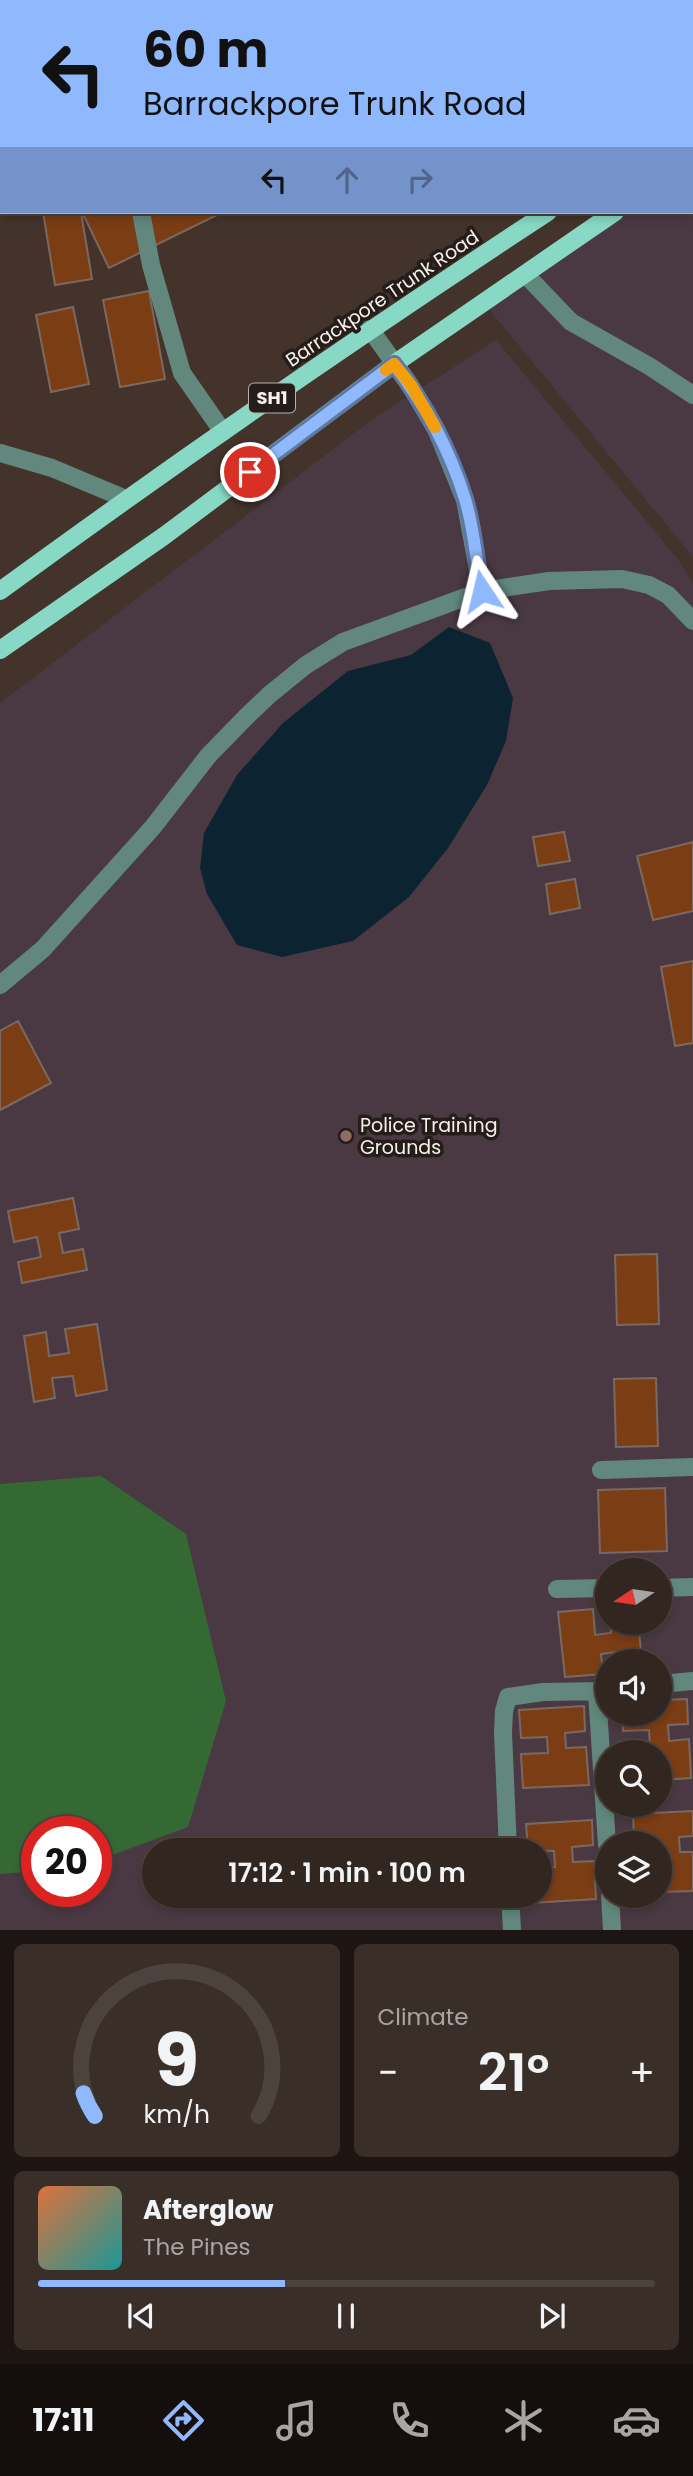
<!DOCTYPE html>
<meta charset="utf-8">
<style>
body{margin:0;font-family:Poppins,sans-serif;background:#3a2e29;color:#f1f3f6;height:100vh;display:flex;flex-direction:column;font-size:26px;white-space:nowrap}
*{box-sizing:border-box;margin:0}
p{font-size:23px;color:#a8a5a5}
.icon{flex:none;width:38px;height:38px;fill:none;stroke:currentColor;stroke-width:2;stroke-linecap:round;stroke-linejoin:round}
.map{position:relative;height:1930px;overflow:hidden}
.panel{display:flex;flex-direction:column;gap:14px;padding:14px;background:#1c1512;flex:1}
.panel>*{flex:none}
.hud{position:absolute;left:0px;top:0px;width:693px;height:214px;box-shadow:0 4px 10px #0003,0 0 0 2px #4d433e;background:#90b8fd;color:#111;overflow:hidden}
.needle{width:46px;rotate:257deg}
.buttons{position:absolute;left:595px;top:1558px;display:grid;gap:14px}
.buttons a{display:grid;place-items:center;width:77px;height:77px;border-radius:50%;background:#322620;box-shadow:0 4px 10px #0003,0 0 0 2px #4d433e;font-size:35px}
.speed{position:absolute;left:21px;top:1816px;display:flex;gap:14px;font-size:35px;font-weight:700;text-align:center}
.speed>*{display:grid;place-content:center;width:91px;height:91px;border-radius:50%;background:#322620;box-shadow:0 4px 10px #0003,0 0 0 2px #4d433e;line-height:1}
.speed .limit{border:10px solid #d22;background:#fff;color:#111}
.pin{position:absolute;display:grid;place-items:center;width:60px;height:60px;color:#fff;margin:-30px;border:4px solid #fff;border-radius:50%;box-shadow:0 2px 7px #0007}
.me{position:absolute;width:77px;margin:-38px;rotate:350deg;stroke-linejoin:round;filter:drop-shadow(0 0 5px #0008)}
.turn{display:flex;align-items:center;gap:24px;height:147px;padding:0 28px;font-size:32px}
.turn .icon{width:91px;height:91px;stroke-width:2.5}
.turn b{display:block;font-size:49px;line-height:60px}
.lanes{display:flex;align-items:center;height:66px;padding:0 28px;background:#0003;justify-content:center;gap:35px;direction:ltr}
.lanes .off{opacity:.35}
.big{font-size:52px;font-weight:600;line-height:1.1}
.panel .tile{flex:1;display:flex;flex-direction:column;justify-content:center;gap:10px;min-width:0;padding:0 24px;border-radius:10px;background:#3a2e29}
.panel .dial{align-items:center;gap:0}
.dial svg{height:182px;overflow:visible;fill:none;stroke:#4d433e;stroke-width:7;stroke-linecap:round;text-anchor:middle}
.dial text{fill:#f1f3f6;stroke:none}
.song{display:flex;align-items:center;gap:21px}
.cover{width:84px;height:84px;border-radius:10px;background:linear-gradient(135deg,hsl(20 70% 55%),hsl(180 70% 35%))}
.played{height:7px;border-radius:4px;background:linear-gradient(90deg,#90b8fd 40%,#4d433e 40%)}
.keys{display:flex;justify-content:space-around;direction:ltr}
.heat{display:flex;justify-content:space-between;align-items:center;font-size:38px;direction:ltr}
.panel .tiles{flex:1;display:grid;gap:14px;grid-template-columns:1fr 1fr}
.tile:last-child{grid-column:span 2}
.trip{position:absolute;left:142px;top:1838px;width:410px;height:70px;border-radius:35px;background:#322620;box-shadow:0 4px 10px #0003,0 0 0 2px #4d433e;font-weight:600;line-height:70px;text-align:center}
.dock{display:flex;height:112px;justify-content:space-around;align-items:center;background:#140f0d;color:#a8a5a5}
.dock .icon{width:49px;height:49px}
.dock .on{color:#90b8fd}
.dock b{font-size:32px;color:#f1f3f6}
.map>svg:first-child{display:block}
.education{fill:#4a3943;fill-rule:evenodd}
.pitch{fill:#356934}
.water{fill:#0c2331}
.building{fill:#7b3d14;stroke:#7b6960;stroke-width:2}
.lines{fill:none;stroke-linecap:round;stroke-linejoin:round}
.minor{stroke:#62887e;stroke-width:18}
.major{stroke:#87d9c5;stroke-width:18}
.route-casing{stroke:#5e78a4;stroke-width:18}
.route{stroke:#90b8fd;stroke-width:12}
.slow{stroke:#f59e0b;stroke-width:12}
.education-dot{fill:#8d6e63;stroke:#241d19;stroke-width:2.5}
.labels{text-anchor:middle;stroke-width:7;stroke-linejoin:round;paint-order:stroke}
.shield{fill:#241d19;stroke:#bab1ab;stroke-width:2}
.shield-label{font-size:18px;font-weight:bold;fill:#faf0ea}
.street-label{font-size:19px;fill:#faf0ea;stroke:#241d19}
.poi-label{font-size:19px;fill:#faf0ea;stroke:#241d19;text-anchor:start}
</style>
<div class="map">
<svg width="693" height="1930" viewBox="0 0 693 1930">
<rect width="100%" height="100%" fill="#43332b"/>
<!-- education -->
<path class="education" d="M693,155v402l-205,-249 129,-96h74z
M496,340l181,218 16,25v1347h-693v-1227l373,-284zM607,1570h53v52h-53zM607,1661h53v52h-53zM607,1752h53v52h-53zM37,1832h59v60h-59zM607,1843h53v52h-53zM154,1850h385v45h-385z"/>
<!-- pitch -->
<path class="pitch" d="M101,1476l85,58 40,167 -38,126 -92,34v-29h-59v39l-37,3v-390z"/>
<!-- water -->
<path class="water" d="M449,627l41,16 23,55 -7,43 -19,44 -39,63 -39,49 -56,44 -71,16 -45,-12 -30,-51 -7,-26 4,-35 33,-58 46,-52 65,-52 63,-16z"/>
<!-- building -->
<path class="building" d="M82,0h124v2h-123z
M95,0h108v2h-108z
M43,212h38l11,67 -37,6z
M82,212h141l-114,56z
M149,291l16,88 -45,8 -17,-87z
M73,307l16,77 -38,8 -15,-77z
M564,832l6,29 -32,5 -5,-29z
M693,842v69l-40,9 -16,-64z
M575,879l5,29 -30,6 -4,-30z
M693,961v82l-18,3 -14,-79z
M18,1021l33,62 -51,27v-79z
M73,1198l6,31 -20,4 4,20 20,-4 4,21 -65,13 -4,-21 23,-5 -4,-20 -23,5 -6,-31z
M657,1254l2,70 -42,1 -2,-70z
M97,1324l10,66 -31,6 -3,-20 -21,2 3,20 -21,4 -10,-66 22,-4 3,24 20,-3 -4,-24z
M656,1378l2,68 -42,1 -2,-68z
M665,1488l2,63 -67,2 -2,-63z
M593,1609l2,26 16,-2 -1,-11h28l4,39h-25l-1,-9 -15,2 2,20 -38,3 -7,-65z
M687,1699l1,25 -20,1 1,16 20,-2 2,39 -31,2v-28h-36v-5l26,-1 -1,-16 -26,1 -1,-18h38v-13z
M584,1706l1,25 -20,2 1,15 20,-1 3,38 -66,3 -2,-34 27,-1 -1,-16 -26,1 -2,-28z
M693,1811v25l-14,1 1,15h13v39l-33,1v-50l-26,1 -1,-29z
M592,1820l1,25 -21,2 1,15 21,-1 2,38 -65,4v-8h8v-28h16l-1,-16 -26,-1 -2,-26z"/>
<g class="lines">
<!-- minor -->
<path class="minor" d="M19,0v2
M218,0v2
M406,0v2
M543,0v2
M0,52h2
M0,192l2,-6
M141,212l10,53 31,108 41,59
M526,275l45,47 78,44 44,29
M370,329l40,56 27,46 28,69 17,91
M0,453l52,15 74,31
M0,985l43,-36 110,-122 55,-71 38,-39 23,-22 37,-30 37,-23 139,-51 67,-10 73,-2 27,6 19,10 25,26
M601,1470l92,-3
M660,1588l33,-1
M557,1589l50,-1
M660,1684l33,-3
M597,1693l10,152
M508,1850l-5,-118 1,-21 4,-14 35,-5 64,-1
M510,1895l2,35
M610,1895l2,35"/>
<!-- major -->
<path class="major" d="M691,112l2,-1
M691,160l2,-1
M0,591c179,-131 362,-257 548,-379
M0,650l164,-114 230,-172 221,-152"/>
</g>
<g class="lines">
<defs>
<path id="route" d="M250,472l144,-108c31,40 56,87 71,135 9,29 11,62 17,92"/>
</defs>
<!-- route casing -->
<use href="#route" class="route-casing"/>
<!-- route -->
<use href="#route" class="route"/>
<!-- slow -->
<path class="slow" d="M386,370l8,-6 17,21 24,42"/>
</g>
<!-- markers -->
<circle class="education-dot" cx="346" cy="1136" r="7"/>
<g class="labels">
<!-- shield labels -->
<rect class="shield" x="249" y="383.5" width="46" height="29" rx="5"/>
<g class="shield-label">
<text x="272" y="404">SH1</text>
</g>
<!-- street labels -->
<g class="street-label">
<text transform="translate(382 298) rotate(-34)" y="7">Barrackpore Trunk Road</text>
</g>
<!-- poi labels -->
<g class="poi-label">
<text x="360" y="1132">Police Training<tspan x="360" dy="22">Grounds</tspan></text>
</g>
</g>
</svg>
<div class="buttons">
<a><svg class="needle" viewBox="-14 -14 28 28"><path d="M0-13l5 13h-10z" fill="#e53935"/><path d="M0 13l5-13h-10z" fill="#a8a5a5"/></svg></a>
<a><svg class="icon" aria-label="sound" viewBox="0 0 24 24"><path d="M4 9h4l5-4v14l-5-4H4zM17 9q2 3 0 6"/></svg></a>
<a><svg class="icon" aria-label="search" viewBox="0 0 24 24"><circle cx="10" cy="10" r="6"/><path d="M15 15l6 6"/></svg></a>
<a><svg class="icon" aria-label="layers" viewBox="0 0 24 24"><path d="M12 4l9 5-9 5-9-5zM3 14l9 5 9-5"/></svg></a>
</div>
<div class="speed"><div class="limit">20</div></div>
<div class="pin" style="left:250px;top:472px;background:#d93025"><svg class="icon" aria-label="arrive" viewBox="0 0 24 24"><path d="M6 21V4h12l-3 4 3 4H6"/></svg></div>
<svg class="me" style="left:482px;top:591px" viewBox="-20 -20 40 40"><path d="M0-17L14 15 0 8-14 15z" fill="#90b8fd" stroke="#fff" stroke-width="4"/></svg>
<div class="trip">17:12 · 1 min · 100 m</div>
<div class="hud">
<div class="turn"><svg class="icon" aria-label="left" viewBox="0 0 24 24"><path d="M17 20v-9H6M10 6l-5 5 5 5"/></svg><div><b>60 m</b>Barrackpore Trunk Road</div></div>
<div class="lanes"><svg class="icon" aria-label="left" viewBox="0 0 24 24"><path d="M17 20v-9H6M10 6l-5 5 5 5"/></svg><svg class="icon off" aria-label="ahead" viewBox="0 0 24 24"><path d="M12 20V5M6 11l6-6 6 6"/></svg><svg class="icon off" aria-label="right" viewBox="0 0 24 24"><path d="M7 20v-9h11M14 6l5 5-5 5"/></svg></div>
</div>
</div>
<section class="panel">
<div class="tiles">
<div class="tile dial"><svg viewBox="0 0 100 80">
<path d="M14 69A42 42 0 1 1 86 69"/>
<path d="M14 69A42 42 0 0 1 9 59" stroke="#90b8fd"/>
<text x="50" y="56" font-size="32" font-weight="700">9</text>
<text x="50" y="72" font-size="11">km/h</text>
</svg></div>
<div class="tile"><p>Climate</p>
<div class="heat"><a>−</a><b class="big">21°</b><a>+</a></div>
</div>
<div class="tile">
<div class="song"><i class="cover"></i><div><b>Afterglow</b><p>The Pines</p></div></div>
<div class="played"></div>
<div class="keys"><svg class="icon" aria-label="previous" viewBox="0 0 24 24"><path d="M18 5L8 12l10 7zM5 5v14"/></svg><svg class="icon" aria-label="pause" viewBox="0 0 24 24"><path d="M8 5v14M16 5v14"/></svg><svg class="icon" aria-label="next" viewBox="0 0 24 24"><path d="M6 5l10 7-10 7zM19 5v14"/></svg></div>
</div>
</div>
</section>
<nav class="dock">
<b>17:11</b>
<svg class="icon on" aria-label="directions" viewBox="0 0 24 24"><path d="M12 3l9 9-9 9-9-9zM9 14v-3h6M13 9l2 2-2 2"/></svg>
<svg class="icon" aria-label="music" viewBox="0 0 24 24"><path d="M9 18V5l10-2v13"/><circle cx="6" cy="18" r="3"/><circle cx="16" cy="16" r="3"/></svg>
<svg class="icon" aria-label="phone" viewBox="0 0 24 24"><path d="M5 4h4l2 5-3 2q2 4 5 5l2-3 5 2v4C11 20 4 13 5 4z"/></svg>
<svg class="icon" aria-label="climate" viewBox="0 0 24 24"><path d="M12 3v18M4 7l16 10M4 17L20 7"/></svg>
<svg class="icon" aria-label="car" viewBox="0 0 24 24"><path d="M5 17H2v-5l4-1 3-4h7l3 4 3 1v5h-3M9 17h6M6 11h13"/><circle cx="7" cy="17" r="2"/><circle cx="17" cy="17" r="2"/></svg>
</nav>
